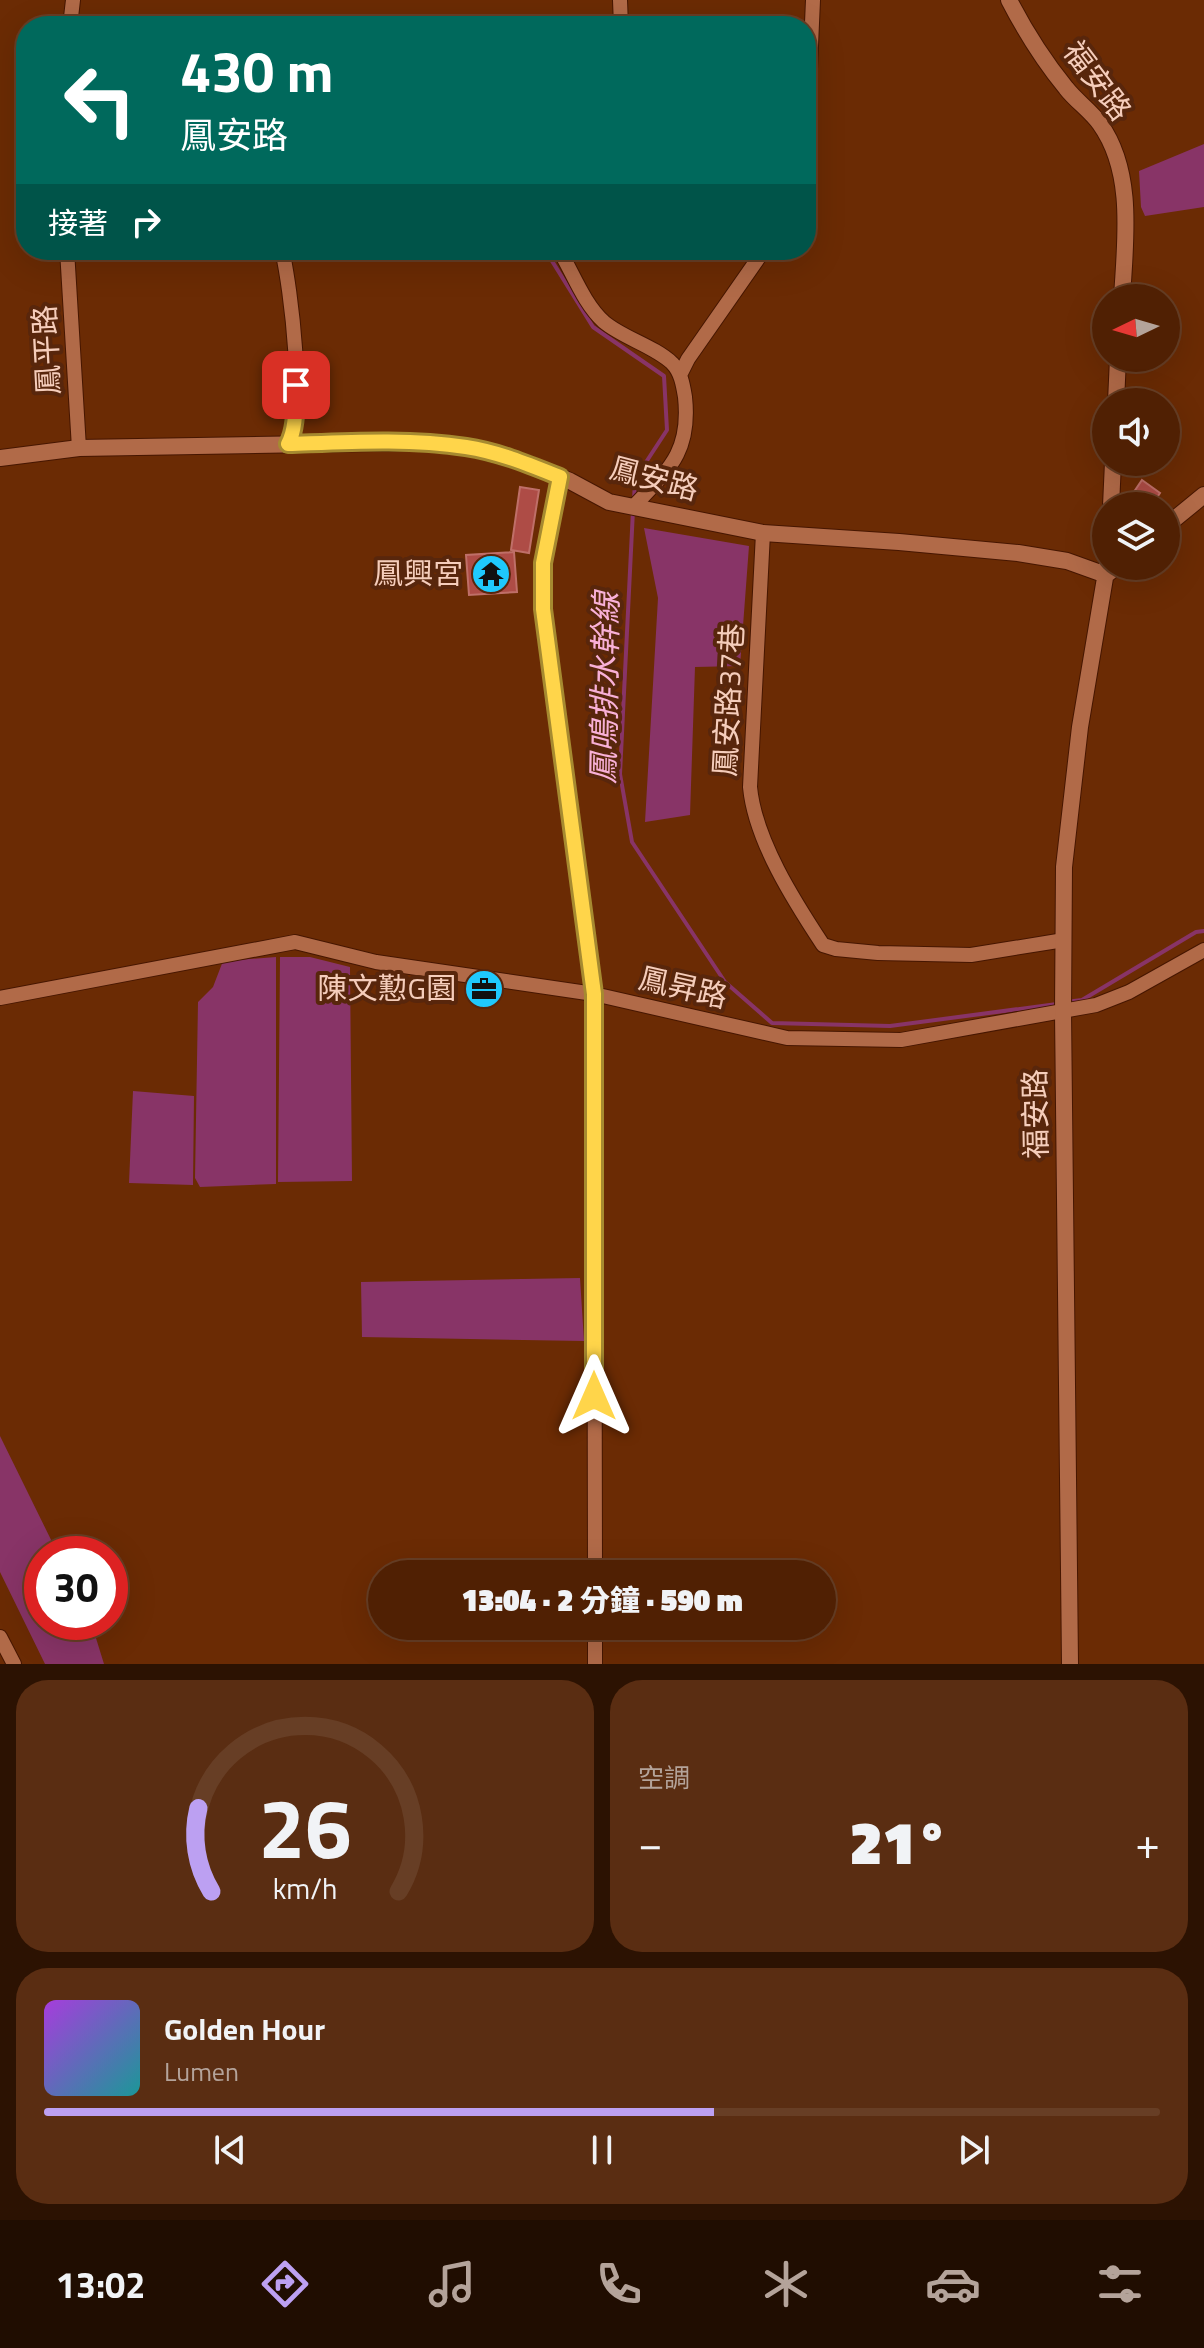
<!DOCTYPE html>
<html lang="zh-TW">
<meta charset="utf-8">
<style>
body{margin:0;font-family:"Titillium Web","Noto Sans TC",sans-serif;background:#5a2d12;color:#f1f3f6;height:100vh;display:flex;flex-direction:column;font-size:30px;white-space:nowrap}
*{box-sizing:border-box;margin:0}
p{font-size:26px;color:#b4a39a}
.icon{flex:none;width:44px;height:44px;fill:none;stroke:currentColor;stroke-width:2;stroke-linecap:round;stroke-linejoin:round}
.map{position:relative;height:1664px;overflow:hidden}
.panel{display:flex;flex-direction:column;gap:16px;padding:16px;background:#2c1202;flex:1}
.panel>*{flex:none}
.top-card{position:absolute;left:16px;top:16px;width:800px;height:244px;border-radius:32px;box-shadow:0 8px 32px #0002,0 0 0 2px #673e25;background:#00695c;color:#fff;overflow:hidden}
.needle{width:52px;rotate:265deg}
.controls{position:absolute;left:1092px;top:284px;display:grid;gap:16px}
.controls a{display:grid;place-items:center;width:88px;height:88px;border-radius:50%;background:#502003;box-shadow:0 8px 32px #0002,0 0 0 2px #673e25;font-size:40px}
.speed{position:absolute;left:24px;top:1536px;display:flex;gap:16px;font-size:40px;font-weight:700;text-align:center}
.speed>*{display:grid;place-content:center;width:104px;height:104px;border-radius:50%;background:#502003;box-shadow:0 8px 32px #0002,0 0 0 2px #673e25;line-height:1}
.speed .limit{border:12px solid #d22;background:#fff;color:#111}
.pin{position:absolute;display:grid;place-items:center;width:68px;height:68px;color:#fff;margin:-34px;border-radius:16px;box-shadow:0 4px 12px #0006}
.me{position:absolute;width:88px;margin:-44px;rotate:0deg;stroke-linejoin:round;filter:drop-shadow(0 0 6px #0008)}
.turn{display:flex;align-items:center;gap:28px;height:168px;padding:0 32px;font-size:36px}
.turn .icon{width:104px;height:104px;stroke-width:2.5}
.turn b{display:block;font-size:56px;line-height:68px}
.then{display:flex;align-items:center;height:76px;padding:0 32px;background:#0003;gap:16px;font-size:30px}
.big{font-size:60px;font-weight:800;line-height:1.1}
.panel .tile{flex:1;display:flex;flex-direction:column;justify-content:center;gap:12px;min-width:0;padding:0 28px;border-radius:32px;background:#5a2d12}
.panel .dial{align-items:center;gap:0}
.dial svg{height:208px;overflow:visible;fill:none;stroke:#673e25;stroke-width:7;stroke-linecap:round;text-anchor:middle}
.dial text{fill:#f1f3f6;stroke:none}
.song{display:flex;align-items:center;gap:24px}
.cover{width:96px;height:96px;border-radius:12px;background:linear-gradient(135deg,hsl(280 70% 55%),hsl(180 70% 35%))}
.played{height:8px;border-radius:4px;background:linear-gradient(90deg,#bca0f2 60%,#673e25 60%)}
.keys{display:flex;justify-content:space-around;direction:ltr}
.heat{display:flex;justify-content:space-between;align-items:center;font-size:44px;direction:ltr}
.panel .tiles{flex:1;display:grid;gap:16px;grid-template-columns:1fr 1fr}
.tile:last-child{grid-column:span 2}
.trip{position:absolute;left:368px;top:1560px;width:468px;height:80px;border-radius:40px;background:#502003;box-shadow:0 8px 32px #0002,0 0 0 2px #673e25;font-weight:800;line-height:80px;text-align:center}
.dock{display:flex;height:128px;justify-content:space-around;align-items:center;background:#200d01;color:#b4a39a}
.dock .icon{width:56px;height:56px}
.dock .on{color:#bca0f2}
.dock b{font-size:36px;color:#f1f3f6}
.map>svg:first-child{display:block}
.water{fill:#883467}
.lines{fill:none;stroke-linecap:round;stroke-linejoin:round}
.stream{stroke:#883467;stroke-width:4}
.building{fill:#ae4c46;stroke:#bf6f68;stroke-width:2}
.minor-casing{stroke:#461600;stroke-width:16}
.tertiary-casing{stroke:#461600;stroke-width:18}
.minor{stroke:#b16a48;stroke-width:14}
.tertiary{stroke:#b16a48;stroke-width:16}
.route-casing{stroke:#a68a30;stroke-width:20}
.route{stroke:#ffd54a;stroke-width:14}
.labels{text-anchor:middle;stroke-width:8;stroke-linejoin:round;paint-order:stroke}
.street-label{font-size:30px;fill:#f5cdbb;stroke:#58260c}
.poi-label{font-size:30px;fill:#f5cdbb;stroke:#58260c;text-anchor:end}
.water-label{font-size:32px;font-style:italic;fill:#f8b0d7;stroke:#58260c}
</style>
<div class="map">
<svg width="1204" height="1664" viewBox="0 0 1204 1664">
<rect width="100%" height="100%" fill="#6b2b04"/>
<!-- water -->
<path class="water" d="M1204,144v63l-59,9 -4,-9 -2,-36z
M644,528l105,18 -9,120 -45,1 -5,148 -45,7 13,-224z
M276,957v227l-76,3 -5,-9 3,-176 15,-15 10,-26z
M280,957h30l40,10 2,214 -74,1z
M133,1091l61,5 -1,89 -64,-2z
M580,1278l4,63 -222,-4 -1,-55z
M0,1436l58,118h-16v68h49l13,42h-59l-45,-92z"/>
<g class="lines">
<!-- stream -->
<path class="stream" d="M543,250l4,3 46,74 71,49 3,54 -32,49 -1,22
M633,510l-13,264 12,68 93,140 47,41 118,3 167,-22
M1066,1002l16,-2 114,-68 8,-1"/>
</g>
<!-- building -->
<path class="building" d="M1142,480l18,13 -9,13h-24l-2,-1z
M520,487l19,3 -10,63 -18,-3z
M514,552l3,40 -48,3 -3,-40z"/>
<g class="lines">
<defs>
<path id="minor" d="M620,0l1,26
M70,26l3,-26
M806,160l7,-160
M67,250l12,198
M282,250c9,39 24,161 6,194
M556,250l6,5c12,21 23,50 42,67 19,16 50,24 68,41 9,9 11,22 13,34 6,56 -17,73 -52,110
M680,375l8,-16 76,-109
M560,477l-17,86v46l51,385 1,580
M763,533l-13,254c5,53 44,114 73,158l13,4 42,4 93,2 93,-15
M0,998l295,-56 81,20 218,32 193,44 114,2 195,-35 33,-13 75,-42
M595,1626v38
M0,1637l14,27"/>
<path id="tertiary" d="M1009,0c16,31 35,61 57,88 10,13 25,23 34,36 35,49 25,118 22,174
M1116,402l2,-44
M0,458l79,-10 294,-5h47l48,4 58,16 44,18 39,21 154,31 136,9 119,11 49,8 39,14 11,-9
M1111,506l2,-44
M1166,526l38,-31
M1070,1664l-7,-652 1,-145 16,-140 27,-161"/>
</defs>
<!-- minor casing -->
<use href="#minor" class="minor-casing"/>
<!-- tertiary casing -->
<use href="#tertiary" class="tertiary-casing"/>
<!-- minor -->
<use href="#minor" class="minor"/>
<!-- tertiary -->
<use href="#tertiary" class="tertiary"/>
</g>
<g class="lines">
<defs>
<path id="route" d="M296,385c-1,19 1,42 -8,59 58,-2 120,-6 178,3 33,5 64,18 94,30l-17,86v46l51,385v402"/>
</defs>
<!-- route casing -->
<use href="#route" class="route-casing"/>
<!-- route -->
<use href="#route" class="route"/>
</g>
<!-- icons -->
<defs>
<symbol id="temple-disc" viewBox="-11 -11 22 22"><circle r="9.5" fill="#1fc9fd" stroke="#58260c"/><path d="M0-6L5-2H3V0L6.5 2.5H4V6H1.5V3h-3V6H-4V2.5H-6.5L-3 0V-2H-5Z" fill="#111"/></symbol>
<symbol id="office-disc" viewBox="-11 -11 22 22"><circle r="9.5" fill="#1fc9fd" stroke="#58260c"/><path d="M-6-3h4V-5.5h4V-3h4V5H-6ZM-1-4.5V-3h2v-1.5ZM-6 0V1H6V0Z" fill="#111"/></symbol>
</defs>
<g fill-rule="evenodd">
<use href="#temple-disc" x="469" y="552" width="44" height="44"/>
<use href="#office-disc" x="462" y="967" width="44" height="44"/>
</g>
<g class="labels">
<!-- street labels -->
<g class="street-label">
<text transform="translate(1097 81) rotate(53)" y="10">福安路</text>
<text transform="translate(47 350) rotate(-93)" y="10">鳳平路</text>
<text transform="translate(654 479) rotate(15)" y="10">鳳安路</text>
<text transform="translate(729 700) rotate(-87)" y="10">鳳安路37巷</text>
<text transform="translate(683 988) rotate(13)" y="10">鳳昇路</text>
<text transform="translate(1036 1114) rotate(-91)" y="10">福安路</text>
</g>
<!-- poi labels -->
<g class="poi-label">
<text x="463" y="584">鳳興宮</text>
<text x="456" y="999">陳文懃G園</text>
</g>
<!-- water labels -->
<g class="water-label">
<text transform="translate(605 688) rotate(-89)" y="11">鳳鳴排水幹線</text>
</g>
</g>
</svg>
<div class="controls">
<a><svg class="needle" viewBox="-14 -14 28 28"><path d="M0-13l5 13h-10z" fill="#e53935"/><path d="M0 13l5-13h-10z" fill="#b4a39a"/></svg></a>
<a><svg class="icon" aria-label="sound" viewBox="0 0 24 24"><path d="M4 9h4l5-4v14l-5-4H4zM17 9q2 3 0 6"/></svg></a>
<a><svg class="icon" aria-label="layers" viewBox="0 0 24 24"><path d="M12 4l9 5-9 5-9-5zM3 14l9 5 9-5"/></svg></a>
</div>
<div class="speed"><div class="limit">30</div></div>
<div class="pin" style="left:296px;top:385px;background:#d93025"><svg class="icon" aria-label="arrive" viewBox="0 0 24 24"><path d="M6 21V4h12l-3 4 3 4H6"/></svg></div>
<svg class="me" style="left:594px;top:1396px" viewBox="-20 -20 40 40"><path d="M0-17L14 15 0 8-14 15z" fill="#ffd54a" stroke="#fff" stroke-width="4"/></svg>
<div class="trip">13:04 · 2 分鐘 · 590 m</div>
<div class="top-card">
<div class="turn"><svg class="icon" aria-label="left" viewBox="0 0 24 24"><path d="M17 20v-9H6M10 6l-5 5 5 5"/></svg><div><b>430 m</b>鳳安路</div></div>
<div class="then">接著<svg class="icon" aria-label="right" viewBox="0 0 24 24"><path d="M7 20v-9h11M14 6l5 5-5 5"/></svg></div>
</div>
</div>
<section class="panel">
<div class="tiles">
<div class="tile dial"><svg viewBox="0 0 100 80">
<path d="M14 69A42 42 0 1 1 86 69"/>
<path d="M14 69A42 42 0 0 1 9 37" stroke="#bca0f2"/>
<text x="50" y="56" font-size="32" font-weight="700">26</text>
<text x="50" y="72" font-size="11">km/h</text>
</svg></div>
<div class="tile"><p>空調</p>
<div class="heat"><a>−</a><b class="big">21°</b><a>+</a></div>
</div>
<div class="tile">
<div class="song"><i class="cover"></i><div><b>Golden Hour</b><p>Lumen</p></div></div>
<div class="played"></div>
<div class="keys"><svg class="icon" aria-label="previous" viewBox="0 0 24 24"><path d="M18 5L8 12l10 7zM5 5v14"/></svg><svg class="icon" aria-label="pause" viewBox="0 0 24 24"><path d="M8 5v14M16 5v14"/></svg><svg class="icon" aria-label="next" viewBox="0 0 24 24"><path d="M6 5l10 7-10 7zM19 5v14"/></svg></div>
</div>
</div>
</section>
<nav class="dock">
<b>13:02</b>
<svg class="icon on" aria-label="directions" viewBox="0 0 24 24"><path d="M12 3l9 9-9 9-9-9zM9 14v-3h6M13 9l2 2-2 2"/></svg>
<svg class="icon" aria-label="music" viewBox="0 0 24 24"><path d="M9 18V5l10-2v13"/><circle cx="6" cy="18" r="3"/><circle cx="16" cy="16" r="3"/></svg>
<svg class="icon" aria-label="phone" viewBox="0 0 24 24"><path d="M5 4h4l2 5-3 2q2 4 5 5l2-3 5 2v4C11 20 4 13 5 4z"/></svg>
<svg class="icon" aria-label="climate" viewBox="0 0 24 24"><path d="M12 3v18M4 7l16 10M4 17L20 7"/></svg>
<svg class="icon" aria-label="car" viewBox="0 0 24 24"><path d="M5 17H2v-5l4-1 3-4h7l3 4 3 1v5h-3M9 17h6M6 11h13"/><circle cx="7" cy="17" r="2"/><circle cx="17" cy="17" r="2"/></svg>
<svg class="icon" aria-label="filters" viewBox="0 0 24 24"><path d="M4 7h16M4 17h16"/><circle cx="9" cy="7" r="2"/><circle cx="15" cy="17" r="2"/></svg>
</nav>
